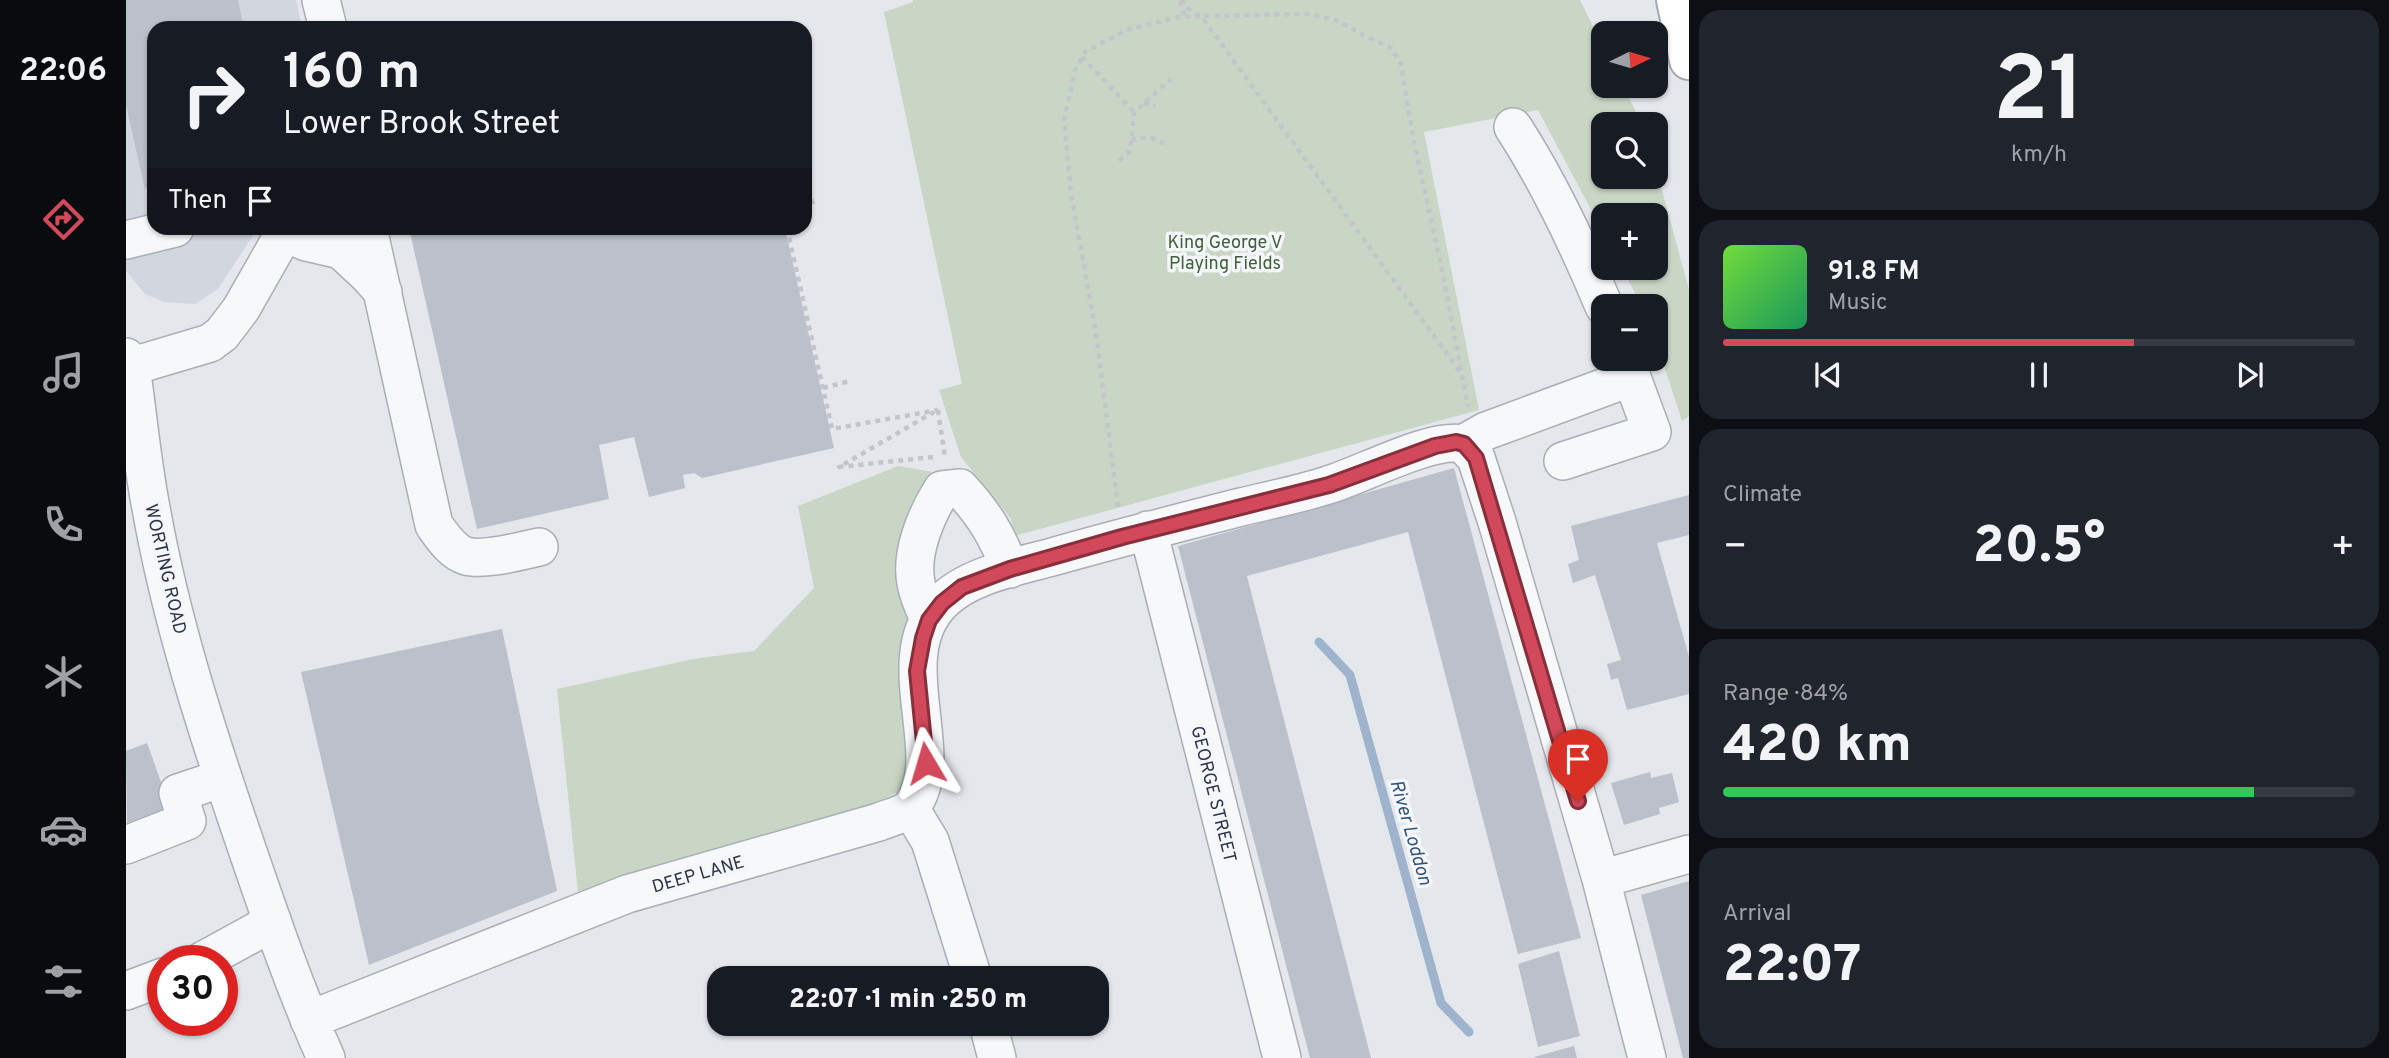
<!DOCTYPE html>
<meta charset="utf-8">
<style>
body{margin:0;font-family:Overpass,sans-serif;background:#20242c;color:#f1f3f6;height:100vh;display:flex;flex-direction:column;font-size:26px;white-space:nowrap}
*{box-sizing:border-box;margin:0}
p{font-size:23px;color:#9ea1a6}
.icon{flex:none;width:38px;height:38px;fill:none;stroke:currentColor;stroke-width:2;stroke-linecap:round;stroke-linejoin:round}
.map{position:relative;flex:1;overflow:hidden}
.details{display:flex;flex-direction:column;gap:10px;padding:10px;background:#0d0f14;width:700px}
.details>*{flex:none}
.hud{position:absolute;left:21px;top:21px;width:665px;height:214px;border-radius:21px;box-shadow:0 2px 5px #0004;background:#171b24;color:#f1f3f6;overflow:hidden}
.needle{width:46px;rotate:85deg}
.buttons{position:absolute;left:1465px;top:21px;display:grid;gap:14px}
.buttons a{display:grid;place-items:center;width:77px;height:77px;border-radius:14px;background:#171b24;box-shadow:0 2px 5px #0004;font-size:35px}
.speed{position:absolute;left:21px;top:945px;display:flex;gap:14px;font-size:35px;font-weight:700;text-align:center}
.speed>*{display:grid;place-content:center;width:91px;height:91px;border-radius:50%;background:#171b24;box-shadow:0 2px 5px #0004;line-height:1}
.speed .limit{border:10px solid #d22;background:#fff;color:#111}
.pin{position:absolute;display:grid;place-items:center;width:60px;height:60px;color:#fff;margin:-72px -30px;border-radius:50% 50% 50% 0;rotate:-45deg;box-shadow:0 0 7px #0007}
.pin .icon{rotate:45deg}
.me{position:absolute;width:77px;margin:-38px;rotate:353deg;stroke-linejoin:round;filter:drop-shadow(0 0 5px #0008)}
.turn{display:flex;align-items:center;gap:24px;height:147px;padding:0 21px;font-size:32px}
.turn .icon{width:91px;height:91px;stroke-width:2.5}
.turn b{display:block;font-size:49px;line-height:60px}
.then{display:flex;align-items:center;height:66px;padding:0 21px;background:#0003;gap:14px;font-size:26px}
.big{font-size:52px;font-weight:800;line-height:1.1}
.details .tile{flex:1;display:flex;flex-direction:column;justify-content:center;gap:10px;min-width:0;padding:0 24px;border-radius:21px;background:#20242c}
.details .dial{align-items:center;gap:0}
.dial b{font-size:91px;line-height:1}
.song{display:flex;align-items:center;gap:21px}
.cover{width:84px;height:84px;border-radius:10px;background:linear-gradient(135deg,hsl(100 70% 55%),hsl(150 70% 35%))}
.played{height:7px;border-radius:4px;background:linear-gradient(90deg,#d1495b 65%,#363941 65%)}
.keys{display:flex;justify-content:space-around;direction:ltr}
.heat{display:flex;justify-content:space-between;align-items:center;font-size:38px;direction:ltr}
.charge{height:10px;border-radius:5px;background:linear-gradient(90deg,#34c759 84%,#363941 0)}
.trip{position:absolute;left:581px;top:966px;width:402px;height:70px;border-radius:21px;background:#171b24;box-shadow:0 2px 5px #0004;font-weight:800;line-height:70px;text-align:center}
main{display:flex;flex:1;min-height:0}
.dock{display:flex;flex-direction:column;width:126px;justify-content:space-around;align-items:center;background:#090b0e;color:#9ea1a6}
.dock .icon{width:49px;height:49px}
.dock .current{color:#d1495b}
.dock b{font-size:32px;color:#f1f3f6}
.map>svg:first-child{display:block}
.built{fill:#d2d6de}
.green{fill:#c9d6c5}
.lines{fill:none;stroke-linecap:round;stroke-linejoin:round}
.stream{stroke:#9fb4cc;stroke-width:9}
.building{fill:#bbc0ca}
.minor-casing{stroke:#a9aeb7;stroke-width:40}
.major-casing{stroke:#a3abb8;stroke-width:42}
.path{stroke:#c2c5cb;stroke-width:4.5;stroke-dasharray:5 5;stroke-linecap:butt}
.minor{stroke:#f7f8fa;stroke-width:37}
.major{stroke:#fff;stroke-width:38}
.route-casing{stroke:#882f3b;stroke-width:18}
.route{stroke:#d1495b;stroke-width:12}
.labels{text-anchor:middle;stroke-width:7;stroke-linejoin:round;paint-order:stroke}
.park-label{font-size:18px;fill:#3f6138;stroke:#f4f6f9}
.street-label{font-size:18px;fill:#2b3445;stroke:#f4f6f9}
.water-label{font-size:19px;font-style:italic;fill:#34527a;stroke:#f4f6f9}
</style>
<main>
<nav class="dock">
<b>22:06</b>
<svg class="icon current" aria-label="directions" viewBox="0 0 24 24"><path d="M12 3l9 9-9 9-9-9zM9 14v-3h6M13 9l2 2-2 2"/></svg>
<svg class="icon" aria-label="music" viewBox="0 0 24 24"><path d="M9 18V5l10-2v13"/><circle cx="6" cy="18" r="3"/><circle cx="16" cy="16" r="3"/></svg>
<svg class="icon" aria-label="phone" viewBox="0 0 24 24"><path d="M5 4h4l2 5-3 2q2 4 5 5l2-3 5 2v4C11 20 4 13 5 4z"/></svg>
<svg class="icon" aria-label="climate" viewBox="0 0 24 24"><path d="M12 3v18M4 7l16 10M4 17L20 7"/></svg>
<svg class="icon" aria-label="car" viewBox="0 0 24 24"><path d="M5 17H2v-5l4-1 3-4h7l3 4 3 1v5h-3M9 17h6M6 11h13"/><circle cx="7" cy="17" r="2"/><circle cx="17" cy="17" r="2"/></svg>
<svg class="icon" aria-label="filters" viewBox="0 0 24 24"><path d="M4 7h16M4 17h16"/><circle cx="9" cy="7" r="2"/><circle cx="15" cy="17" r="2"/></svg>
</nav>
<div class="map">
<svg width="1563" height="1058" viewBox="0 0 1563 1058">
<rect width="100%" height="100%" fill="#e4e7ec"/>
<!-- built -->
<path class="built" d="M0,0h170l6,28h-148v200h104l-40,61 -23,15 -31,-2 -19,-8 -19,-23z"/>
<!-- green -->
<path class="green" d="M787,0h667l23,46v40h20l19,38h-39v53h53v-9l33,122v126l-7,5 -26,-80v-35h-14l-20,-38h34v-53h-53v17l-65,-122 -114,22 55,278 -465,126 -3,-17 -50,-62 -22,-67 23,-6 -78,-372 29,-10z
M772,466l35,6c-30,100 -23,209 -22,313l-72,37 -260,80 -22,-213 136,-30 61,-8 60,-63 -16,-82z"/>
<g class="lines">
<!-- stream -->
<path class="stream" d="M1193,642l31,33 91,328 28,29"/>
</g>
<!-- building -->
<path class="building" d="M0,0h112l6,28h-90v159l-9,2 -19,-84z
M679,178l6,24 -6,2z
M283,228h376l49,220 -132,30 -8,-5 -11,2 2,13 -36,9 -15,-60 -35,8 10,54 -132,30z
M1328,468l127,470 -63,16 -110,-422 -161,44 124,482h-61l-132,-512z
M1563,495v40l-32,8 32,114v37l-62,16 -9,-32 -7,2 -4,-16 14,-4 -26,-85 -22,8 -5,-19 11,-4 -8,-34z
M376,629l55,262 -188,74 -68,-293z
M21,743l23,64 -43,16 -1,-72z
M1524,772l1,6 21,-5 7,29 -20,6 1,6 -36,11 -13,-42z
M1563,881v177h-6l-42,-163z
M1433,951l21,85 -42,11 -20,-83z
M1448,1046l3,12h-42l-1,-1z"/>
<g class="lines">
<defs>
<path id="minor" d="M195,0l7,28
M1387,127c37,57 65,117 91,179
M242,228l66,297c8,11 18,27 32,31 18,5 55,-5 73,-9
M160,233l20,9 35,8 28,26 14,16
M0,240l49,-12
M0,357l5,10c7,47 11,95 20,141 20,113 56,224 93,332 25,73 50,147 82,218
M0,368l84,-25 12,-9 19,-25 37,-65 15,-16
M1337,444l13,14 21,64 104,357 46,179
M1337,444l23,-13 146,-54
M1437,461l89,-29 -27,-73
M1022,530l134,528
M803,619c-5,-11 -11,-23 -13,-36 -6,-30 10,-68 26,-93l18,-2c24,26 37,47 50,81
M784,808l20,33 43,137
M0,845l61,-24 -9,-28 45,-15
M1475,879l88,-25
M76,961l55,-30 15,-11
M0,991l37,-14
M183,1020l318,-126 252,-72c9,-4 27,-8 33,-16 38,-51 -25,-147 29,-203 27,-28 75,-36 111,-46 63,-18 126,-34 189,-50 29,-7 59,-13 87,-22 34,-10 103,-48 135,-41
M862,1024l9,34"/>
<path id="major" d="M1550,0l13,60"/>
</defs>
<!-- minor casing -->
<use href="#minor" class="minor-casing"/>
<!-- major casing -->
<use href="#major" class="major-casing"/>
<!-- path -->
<path class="path" d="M1055,0l11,13 9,3 110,-2 28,7 24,14 28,13 10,16 13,78 27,123 27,141
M1054,1l5,16
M956,57l52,55
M1018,103l11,3
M1005,140l18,-3 19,8
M993,161l11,-10 4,-39 37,-33
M679,170l8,36 -8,1
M661,228l45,201 106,-19
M697,388l27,-7
M812,410l7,47
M807,457l-94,10 95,-55
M992,507l-22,-174 -25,-140 -7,-73 11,-49 10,-19 41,-22 53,-13 22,-1 260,357"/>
<!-- minor -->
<use href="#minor" class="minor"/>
<!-- major -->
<use href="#major" class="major"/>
</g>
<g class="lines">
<defs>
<path id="route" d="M800,763l-9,-92 6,-33 6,-18 13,-17 20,-16 48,-18 112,-32 207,-52 106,-39 21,-4 8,2 12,14 102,343"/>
</defs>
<!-- route casing -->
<use href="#route" class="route-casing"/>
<!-- route -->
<use href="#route" class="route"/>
</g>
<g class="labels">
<!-- park labels -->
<g class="park-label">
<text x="1099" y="248">King George V<tspan x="1099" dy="21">Playing Fields</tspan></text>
</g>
<!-- street labels -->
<g class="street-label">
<text transform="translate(40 569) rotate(77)" y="6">WORTING ROAD</text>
<text transform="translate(1088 794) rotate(76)" y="6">GEORGE STREET</text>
<text transform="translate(572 874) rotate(-16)" y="6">DEEP LANE</text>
</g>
<!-- water labels -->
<g class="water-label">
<text transform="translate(1286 832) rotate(74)" y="7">River Loddon</text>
</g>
</g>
</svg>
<div class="buttons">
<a><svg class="needle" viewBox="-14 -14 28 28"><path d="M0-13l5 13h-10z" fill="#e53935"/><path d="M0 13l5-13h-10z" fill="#9ea1a6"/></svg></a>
<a><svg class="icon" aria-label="search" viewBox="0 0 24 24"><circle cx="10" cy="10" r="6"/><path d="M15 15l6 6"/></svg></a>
<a>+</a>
<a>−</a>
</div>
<div class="speed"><div class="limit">30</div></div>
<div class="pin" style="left:1452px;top:801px;background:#d93025"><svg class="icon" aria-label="arrive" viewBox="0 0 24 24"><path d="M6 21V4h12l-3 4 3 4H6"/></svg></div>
<svg class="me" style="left:800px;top:763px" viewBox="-20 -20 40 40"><path d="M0-17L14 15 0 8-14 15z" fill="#d1495b" stroke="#fff" stroke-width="4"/></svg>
<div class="trip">22:07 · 1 min · 250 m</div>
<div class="hud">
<div class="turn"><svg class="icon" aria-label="right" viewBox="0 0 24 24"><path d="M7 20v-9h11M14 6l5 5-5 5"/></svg><div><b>160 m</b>Lower Brook Street</div></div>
<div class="then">Then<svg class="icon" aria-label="arrive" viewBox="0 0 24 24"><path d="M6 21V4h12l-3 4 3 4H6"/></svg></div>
</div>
</div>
<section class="details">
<div class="tile dial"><b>21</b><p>km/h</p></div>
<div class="tile">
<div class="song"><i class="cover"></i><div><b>91.8 FM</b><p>Music</p></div></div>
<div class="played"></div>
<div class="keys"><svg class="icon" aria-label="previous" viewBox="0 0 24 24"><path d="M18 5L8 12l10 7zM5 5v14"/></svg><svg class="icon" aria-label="pause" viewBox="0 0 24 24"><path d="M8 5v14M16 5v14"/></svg><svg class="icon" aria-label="next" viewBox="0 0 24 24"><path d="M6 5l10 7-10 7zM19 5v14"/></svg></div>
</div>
<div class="tile"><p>Climate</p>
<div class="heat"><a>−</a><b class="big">20.5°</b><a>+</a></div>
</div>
<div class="tile"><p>Range · 84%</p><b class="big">420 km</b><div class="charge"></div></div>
<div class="tile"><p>Arrival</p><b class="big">22:07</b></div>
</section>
</main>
